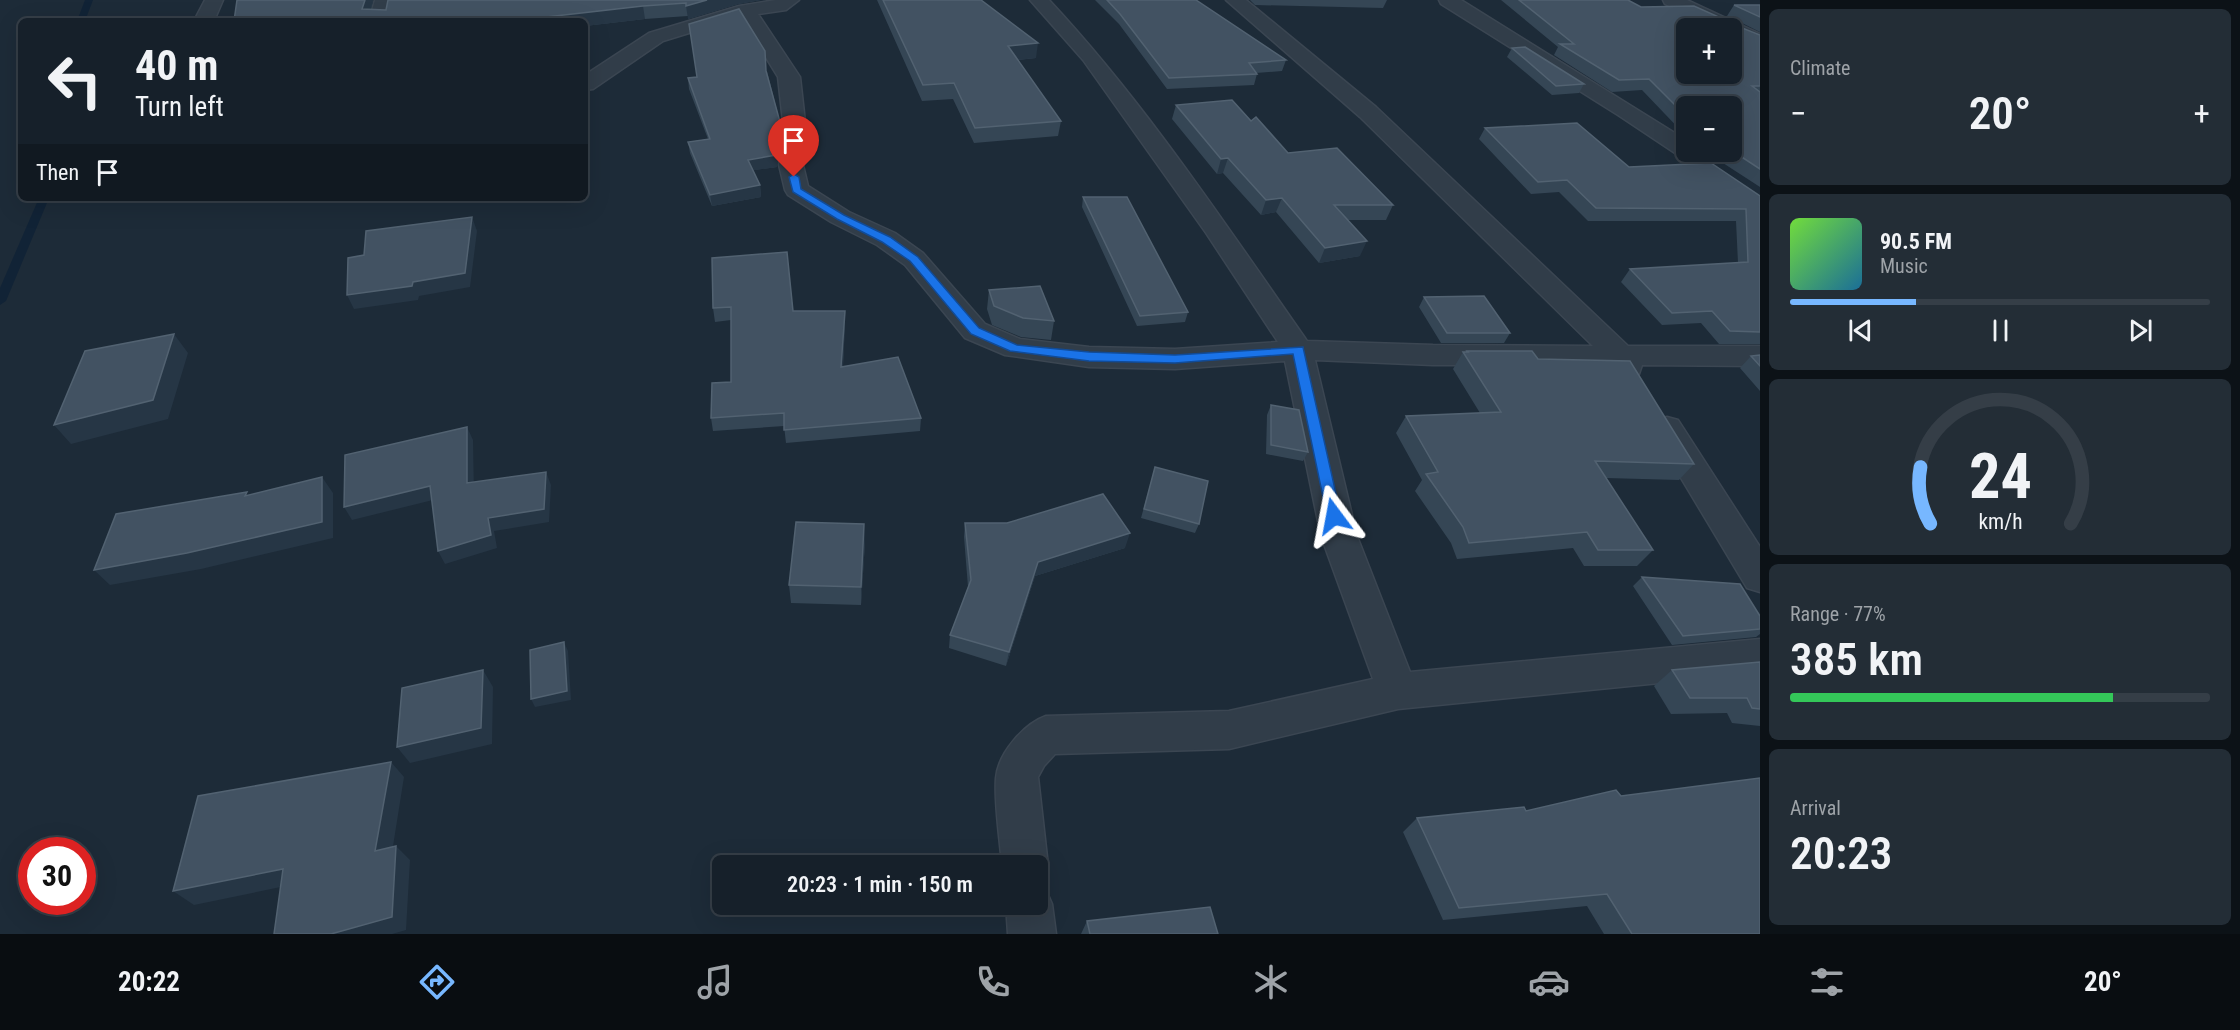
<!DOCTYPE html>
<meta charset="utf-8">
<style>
body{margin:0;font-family:"Roboto Condensed",sans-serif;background:#232d36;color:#f1f3f6;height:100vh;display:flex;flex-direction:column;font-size:22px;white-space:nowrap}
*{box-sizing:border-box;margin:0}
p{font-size:20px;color:#9ea3a8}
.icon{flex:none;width:33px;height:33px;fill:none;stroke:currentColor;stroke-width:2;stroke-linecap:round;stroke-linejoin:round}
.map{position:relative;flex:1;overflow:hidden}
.side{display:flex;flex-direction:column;gap:9px;padding:9px;background:#0c1217;width:480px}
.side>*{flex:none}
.guide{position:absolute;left:18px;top:18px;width:570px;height:183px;border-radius:9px;box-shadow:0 6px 24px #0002,0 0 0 2px #353e47;background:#16202a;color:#f1f3f6;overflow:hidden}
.controls{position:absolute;left:1676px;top:18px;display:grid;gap:12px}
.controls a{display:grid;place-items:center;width:66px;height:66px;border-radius:9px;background:#16202a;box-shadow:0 6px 24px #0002,0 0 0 2px #353e47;font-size:30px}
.speed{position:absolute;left:18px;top:837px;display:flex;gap:12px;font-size:30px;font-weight:700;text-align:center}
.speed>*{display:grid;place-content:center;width:78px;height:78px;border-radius:50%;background:#16202a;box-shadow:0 6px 24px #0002,0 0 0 2px #353e47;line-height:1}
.speed .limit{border:9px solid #d22;background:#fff;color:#111}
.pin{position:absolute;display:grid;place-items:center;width:51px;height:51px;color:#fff;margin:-62px -26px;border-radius:50% 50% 50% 0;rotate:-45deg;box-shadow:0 0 6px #0007}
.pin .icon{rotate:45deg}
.me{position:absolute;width:66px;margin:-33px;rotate:347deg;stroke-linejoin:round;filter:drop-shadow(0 0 4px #0008)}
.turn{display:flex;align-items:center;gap:21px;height:126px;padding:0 18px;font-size:27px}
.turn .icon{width:78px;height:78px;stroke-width:2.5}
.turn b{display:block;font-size:42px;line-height:51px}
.then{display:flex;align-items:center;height:57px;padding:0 18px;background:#0003;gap:12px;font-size:22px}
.big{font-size:45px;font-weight:600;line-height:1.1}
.side .widget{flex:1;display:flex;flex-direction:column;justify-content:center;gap:9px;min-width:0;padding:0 21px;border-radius:9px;background:#232d36}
.side .dial{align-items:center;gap:0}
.dial svg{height:156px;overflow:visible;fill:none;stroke:#353e47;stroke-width:7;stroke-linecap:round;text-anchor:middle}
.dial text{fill:#f1f3f6;stroke:none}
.song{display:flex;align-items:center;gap:18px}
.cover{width:72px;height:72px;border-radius:9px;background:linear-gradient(135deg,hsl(100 70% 55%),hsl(200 70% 35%))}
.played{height:6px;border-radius:3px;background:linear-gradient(90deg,#77b7ff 30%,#353e47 30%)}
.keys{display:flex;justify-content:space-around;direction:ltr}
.heat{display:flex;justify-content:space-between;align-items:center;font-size:33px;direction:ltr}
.charge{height:9px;border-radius:4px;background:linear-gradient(90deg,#34c759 77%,#353e47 0)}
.trip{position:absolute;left:712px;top:855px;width:336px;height:60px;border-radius:9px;background:#16202a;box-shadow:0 6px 24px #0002,0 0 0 2px #353e47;font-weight:600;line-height:60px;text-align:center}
.tab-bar{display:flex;height:96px;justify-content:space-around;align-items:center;background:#090d11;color:#9ea3a8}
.tab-bar .icon{width:42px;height:42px}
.tab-bar .active{color:#77b7ff}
.tab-bar b{font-size:27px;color:#f1f3f6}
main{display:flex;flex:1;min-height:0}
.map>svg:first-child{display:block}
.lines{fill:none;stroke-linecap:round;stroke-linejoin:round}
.stream{fill:#112336;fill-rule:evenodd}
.minor-casing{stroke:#3b4652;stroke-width:3}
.minor{fill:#313d49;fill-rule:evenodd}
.wall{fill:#354655}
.shaded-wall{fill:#263645}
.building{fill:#425262;stroke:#526271;stroke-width:1.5;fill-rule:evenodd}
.route{fill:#1a73e8;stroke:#114b97;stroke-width:1.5}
</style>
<main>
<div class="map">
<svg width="1760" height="934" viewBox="0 0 1760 934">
<rect width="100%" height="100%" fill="#1d2b38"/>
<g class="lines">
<!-- stream -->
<path class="stream" d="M85,0h8l-8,21h-8z
M39,198h10l-43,103 -6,4v-17z"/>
<defs>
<path id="minor" d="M205,0h18l-9,21h-20z
M375,0h18l-4,21h-20z
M776,0h23l-13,10 -28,4 42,63 6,54 -3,34 5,21 41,26 46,21 28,20 62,71 35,15 69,8 86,2 103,-7 -72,-109 -123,-173 -53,-60h19c97,104 176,224 258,341l126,4 160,1 -233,-229 -134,-117h20l130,107 252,239h132v20l-118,-1 -3,9 -11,3 -11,-3 -5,-9h-179l-118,-5 42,176 53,136 350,-33v34l-362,36 -169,40 -174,5 -11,12 -6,11 10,89 -7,16 -3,1v-17h-36c-2,-27 -8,-63 -6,-88 2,-25 28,-54 50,-62l183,-5 144,-32 -52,-143 -36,-175 -110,8 -86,-2 -84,-12 -40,-17 -60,-73 -28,-20 -46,-23 -43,-27 -3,-5 -6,-25 5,-34 -6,-54 -37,-60 -78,24 -70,48 -8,1v-15l64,-42 90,-27z
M1439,0h22l225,140v12h11l-3,3 -8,2 -8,-2 -60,-40 -177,-111z
M1663,0h24l73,34v13l-29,-12v-7h-14l-52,-24z
M1667,417l11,3 82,127v45l-13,-4 -96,-160 5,-8z
M1038,885l7,3 7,16 4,30h-48l-2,-30h32z"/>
</defs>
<!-- minor casing -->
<use href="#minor" class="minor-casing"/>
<!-- minor -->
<use href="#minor" class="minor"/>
</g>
<!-- wall -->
<path class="wall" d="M237,0h136l-2,10h15l375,-10 -23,4 -50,15v-3l-43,3 -60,7v-5h-351z
M877,0h104l55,58 -18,2 43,61 -3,15 -84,7 -21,-44 -31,2z
M1095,0h101l90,60 -4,11 -26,2 1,1 -3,11 -87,4 -48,-65z
M1250,0h137l-4,8 -128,-3z
M1501,0h127l13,7 82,12h11l-7,-3 7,-11h26v27l-24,-12 1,6 23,9v152l-54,-35h25v-46h-45v30l-44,-46 -30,2 -58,-37 4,-8z
M1512,48l72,36 -5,9 -27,2 -45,-38z
M767,71l13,51 1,11 -4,34 -24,3 7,15 1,12 -49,9 -22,-53 -2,-11 20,-3 -19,-50 -1,-11z
M1176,105l75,16 37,32 105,52 -7,15h-38l12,36 -41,7 -43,-51 -15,3 -38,-42 -6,1 -45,-55z
M1485,128l144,39 131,29v148h-41l-18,-21 -39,2 -41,-43 9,-13 108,-6 -2,-42h-148l-29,-29 -28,2 -52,-55z
M1083,197l105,115 -3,10 -48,4 -55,-119z
M712,258l81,53 52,13 -2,42 78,52 -1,13 -134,12 -2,-17 -71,5 -2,-13 20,-36v-62l-16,2 -2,-14z
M989,290l65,31 -3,19 -30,-3 -29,-12 -5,-16z
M1424,297l86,36 -6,10h-63l-22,-36z
M1467,351l71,8 156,105 -15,16 -73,-2 47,72 -16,16h-53l-11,-18 -116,11 -6,-16 -36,-52 7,-11 -26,-47 10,-17 74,-3 -27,-44 10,-17h3z
M1760,355v36l-20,-23 11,-12z
M1271,405l37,47 -5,9 -37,-7 1,-39z
M1155,467l44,57 -4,9 -54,-15z
M965,523l160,25 -90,28 -29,90 -57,-18 1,-13 18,-48 -4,-50z
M865,542l-4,63 -70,-2 -2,-18z
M1642,577l118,39v18l-4,3 -84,8 -39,-59z
M1760,662v64l-28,-3 -5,-10 -56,1 -17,-28 18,-16z
M1621,796l139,138h-156l-17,-28 -144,14 -40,-88 14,-14 109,-7z
M1087,921l131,13h-137z"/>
<!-- shaded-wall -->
<path class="shaded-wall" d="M365,0h8l-5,21 -6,-12z
M707,0h54l-23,4 -50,15 -2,-13z
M643,6l2,13 -60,7v-5h-56v-2z
M1038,43l-2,15 -29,3 1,-15z
M780,122l1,11 -4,34 -28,4 -1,-11z
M1228,158l-5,15 -6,1 4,-15z
M760,185l1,12 -49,9 -2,-11z
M1282,198l-6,14 -15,3 5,-15z
M472,217l5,14 -7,56 -51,9 -1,4 -64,9 -7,-14 66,-13z
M1367,241l-7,15 -41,7 6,-15z
M845,311v13l-3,56 -1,-13z
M174,334l14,19 -20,66 -97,25 -17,-19z
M467,427l6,13 1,56 -7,-13z
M546,472l5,13 -2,37 -55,9 3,17 -52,16 -7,-13 50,-33z
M322,477l11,16v45l-132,31 -91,16 -16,-15z
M430,486l7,13 -85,21 -8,-13z
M864,524l1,18 -4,63v-18z
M1130,533l-5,15 -90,28 -29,90 3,-14 29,-90z
M564,642l4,9 3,49 -36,7 -4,-8z
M483,670l10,17 -1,57 -82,19 -13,-16z
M391,762l13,15 -14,88 -15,-14z
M396,846l14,14 -4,70 -14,4h-61z
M283,869l17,14 -106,22 -21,-14z"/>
<!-- building -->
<path class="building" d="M237,0h128l-3,9 24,1 2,-10h319l-21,6v-3l-43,3 -114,13v2h-295z
M883,0h98l57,43 -30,3 53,75 -86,7 -21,-45 -31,2z
M1107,0h89l90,60 -37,3 8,11 -88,4 -49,-64z
M1519,0h109l13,7 53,-1 29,13h13l1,7 23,9v51h-8l8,6v77l-29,-19v-44h-45v10l-37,-37 -30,1 -59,-36h14zM1686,28h45v46h-45z
M1734,5h26v12z
M739,9l26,42 1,20 14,51 -4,33 -28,5 12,25 -50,10 -22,-53 22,-3 -22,-61 9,-1 -8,-53z
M1525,47l59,37 -28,2 -44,-38z
M1232,100l19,21 5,-4 32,36 49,-5 56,57h-59l33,36 -42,7 -43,-50 -16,2 -38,-42 -7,1 -45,-54z
M1577,123l52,44 82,-4 49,33v136l-30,-1 -18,-20 -40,2 -42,-44 118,-7 -2,-53 -150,-1 -29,-28 -29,2 -53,-54z
M1083,197h44l61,115 -48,4z
M472,217l-7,56 -52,9 -1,4 -65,9 1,-37 16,-3 2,-24z
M787,252l6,59h52l-4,56 57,-10 23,61 -137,12v-17l-73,5 1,-35 19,-1v-75l-18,1 -1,-50z
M1040,286l14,35 -31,-3 -29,-12 -5,-16z
M1484,296l26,37h-63l-23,-36z
M174,334l-21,66 -99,25 31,-74z
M1467,351h65l6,8 92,2 64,103 -99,-3 58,89h-55l-11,-18 -118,11 -6,-16 -37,-53 12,-2 -32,-56 95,-4 -38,-60h5z
M1760,355v11l-9,-10z
M1271,405l28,5 9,42 -37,-7z
M467,427v56l79,-11 -2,37 -56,9 3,17 -53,16 -8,-65 -86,21 1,-52z
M1155,467l53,14 -9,43 -55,-15z
M322,477v45l-135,31 -93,17 22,-56 131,-22 -2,4z
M1103,494l27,39 -92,29 -29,90 -59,-17 21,-55 -6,-57h42z
M796,522l68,2 -3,63 -72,-2z
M1642,577l98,7 20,32v13l-77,7z
M564,642l3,49 -36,8 -1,-49z
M1760,662v47l-8,-1 -5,-10h-57l-18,-28z
M483,670l-2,58 -84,19 5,-59z
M391,762l-16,89 21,-5 -4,71 -61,17h-57l9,-65 -110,22 25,-95z
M1760,778v156h-128l-25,-40 -148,14 -42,-90 107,-11 2,4 90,-21 5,6z
M1210,907l8,27h-128l-3,-13z"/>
<!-- route -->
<path class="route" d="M794,174l5,3 2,12 43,26 46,22 28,20 61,71 38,17 72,7 86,3 128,-8 38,169 -2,4h-10l-2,-4 -34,-162 -118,9 -86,-2 -79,-10 -39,-17 -61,-73 -28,-19 -45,-23 -44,-27 -4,-15z"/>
</svg>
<div class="controls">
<a>+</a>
<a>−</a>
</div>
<div class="speed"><div class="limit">30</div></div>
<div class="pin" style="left:794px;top:177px;background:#d93025"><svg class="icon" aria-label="arrive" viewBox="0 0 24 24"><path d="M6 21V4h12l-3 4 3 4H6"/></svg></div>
<svg class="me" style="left:1334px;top:516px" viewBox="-20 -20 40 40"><path d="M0-17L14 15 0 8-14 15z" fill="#1a73e8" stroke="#fff" stroke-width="4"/></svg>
<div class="trip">20:23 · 1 min · 150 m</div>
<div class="guide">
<div class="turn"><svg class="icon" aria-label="left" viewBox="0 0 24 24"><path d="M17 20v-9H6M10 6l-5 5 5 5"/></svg><div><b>40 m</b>Turn left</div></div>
<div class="then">Then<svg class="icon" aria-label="arrive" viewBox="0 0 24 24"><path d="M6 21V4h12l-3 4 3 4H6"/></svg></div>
</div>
</div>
<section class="side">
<div class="widget"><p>Climate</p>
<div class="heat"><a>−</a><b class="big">20°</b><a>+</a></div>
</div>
<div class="widget">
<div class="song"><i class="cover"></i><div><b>90.5 FM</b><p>Music</p></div></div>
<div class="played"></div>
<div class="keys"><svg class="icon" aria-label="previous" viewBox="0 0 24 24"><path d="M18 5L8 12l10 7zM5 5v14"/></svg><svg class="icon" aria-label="pause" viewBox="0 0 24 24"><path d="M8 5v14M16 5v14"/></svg><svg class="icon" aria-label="next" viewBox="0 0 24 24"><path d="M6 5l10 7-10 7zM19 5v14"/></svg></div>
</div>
<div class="widget dial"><svg viewBox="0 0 100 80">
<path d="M14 69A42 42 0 1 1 86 69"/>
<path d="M14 69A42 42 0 0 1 9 40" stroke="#77b7ff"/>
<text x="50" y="56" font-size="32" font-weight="700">24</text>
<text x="50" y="72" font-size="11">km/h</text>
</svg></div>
<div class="widget"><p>Range · 77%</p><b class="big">385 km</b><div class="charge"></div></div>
<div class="widget"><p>Arrival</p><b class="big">20:23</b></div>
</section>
</main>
<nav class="tab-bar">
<b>20:22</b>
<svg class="icon active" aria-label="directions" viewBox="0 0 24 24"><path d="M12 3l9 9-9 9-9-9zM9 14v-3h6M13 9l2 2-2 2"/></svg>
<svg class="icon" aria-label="music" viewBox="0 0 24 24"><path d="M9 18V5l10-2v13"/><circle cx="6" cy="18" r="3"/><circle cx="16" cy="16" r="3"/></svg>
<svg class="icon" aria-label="phone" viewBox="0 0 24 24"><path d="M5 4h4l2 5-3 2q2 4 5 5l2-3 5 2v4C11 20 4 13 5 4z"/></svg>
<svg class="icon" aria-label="climate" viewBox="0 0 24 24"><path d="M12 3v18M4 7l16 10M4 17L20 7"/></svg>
<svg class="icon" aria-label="car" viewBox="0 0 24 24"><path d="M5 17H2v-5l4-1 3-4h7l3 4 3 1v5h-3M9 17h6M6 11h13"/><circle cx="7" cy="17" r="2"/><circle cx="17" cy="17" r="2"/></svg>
<svg class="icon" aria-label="filters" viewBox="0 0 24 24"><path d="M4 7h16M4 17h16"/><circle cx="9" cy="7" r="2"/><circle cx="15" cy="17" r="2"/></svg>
<b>20°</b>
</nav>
